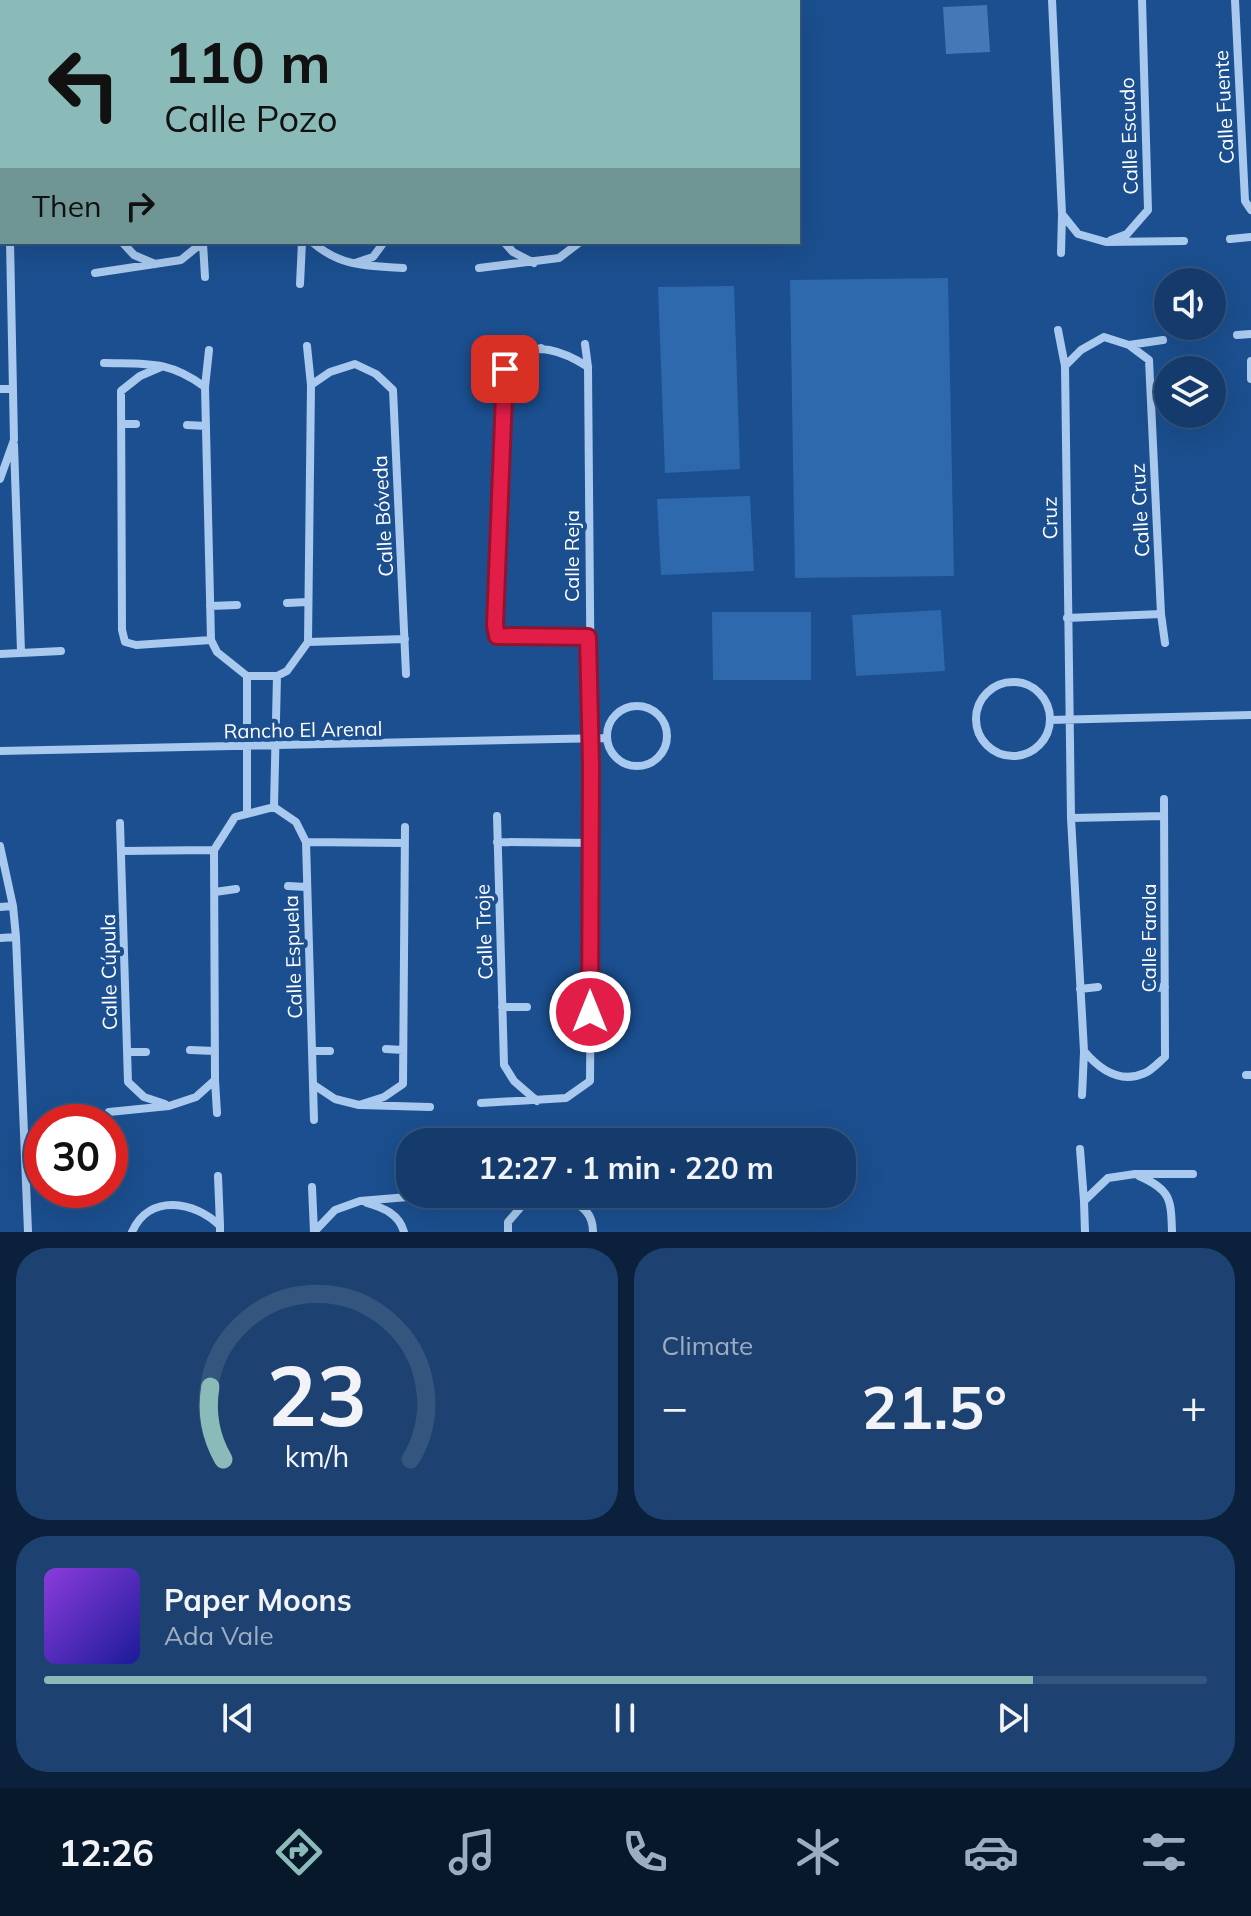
<!DOCTYPE html>
<meta charset="utf-8">
<style>
body{margin:0;font-family:Mulish,sans-serif;background:#1d4271;color:#f1f3f6;height:100vh;display:flex;flex-direction:column;font-size:30px;white-space:nowrap}
*{box-sizing:border-box;margin:0}
p{font-size:26px;color:#9dadc1}
.icon{flex:none;width:44px;height:44px;fill:none;stroke:currentColor;stroke-width:2;stroke-linecap:round;stroke-linejoin:round}
.map{position:relative;height:1232px;overflow:hidden}
.side{display:flex;flex-direction:column;gap:16px;padding:16px;background:#0b203b;flex:1}
.side>*{flex:none}
.hud{position:absolute;left:0px;top:0px;width:800px;height:244px;box-shadow:0 8px 32px #0002,0 0 0 2px #33557e;background:#8bbbb9;color:#111;overflow:hidden}
.buttons{position:absolute;left:1154px;top:268px;display:grid;gap:16px}
.buttons a{display:grid;place-items:center;width:72px;height:72px;border-radius:50%;background:#143b6b;box-shadow:0 8px 32px #0002,0 0 0 2px #33557e;font-size:40px}
.speed{position:absolute;left:24px;top:1104px;display:flex;gap:16px;font-size:40px;font-weight:700;text-align:center}
.speed>*{display:grid;place-content:center;width:104px;height:104px;border-radius:50%;background:#143b6b;box-shadow:0 8px 32px #0002,0 0 0 2px #33557e;line-height:1}
.speed .limit{border:12px solid #d22;background:#fff;color:#111}
.pin{position:absolute;display:grid;place-items:center;width:68px;height:68px;color:#fff;margin:-34px;border-radius:16px;box-shadow:0 4px 12px #0006}
.me{position:absolute;width:88px;margin:-44px;rotate:0deg;stroke-linejoin:round;filter:drop-shadow(0 0 6px #0008)}
.turn{display:flex;align-items:center;gap:28px;height:168px;padding:0 32px;font-size:36px}
.turn .icon{width:104px;height:104px;stroke-width:2.5}
.turn b{display:block;font-size:56px;line-height:68px}
.then{display:flex;align-items:center;height:76px;padding:0 32px;background:#0003;gap:16px;font-size:30px}
.big{font-size:60px;font-weight:700;line-height:1.1}
.side .widget{flex:1;display:flex;flex-direction:column;justify-content:center;gap:12px;min-width:0;padding:0 28px;border-radius:32px;background:#1d4271}
.side .dial{align-items:center;gap:0}
.dial svg{height:208px;overflow:visible;fill:none;stroke:#33557e;stroke-width:7;stroke-linecap:round;text-anchor:middle}
.dial text{fill:#f1f3f6;stroke:none}
.song{display:flex;align-items:center;gap:24px}
.cover{width:96px;height:96px;border-radius:12px;background:linear-gradient(135deg,hsl(270 70% 55%),hsl(240 70% 35%))}
.played{height:8px;border-radius:4px;background:linear-gradient(90deg,#8bbbb9 85%,#33557e 85%)}
.keys{display:flex;justify-content:space-around;direction:ltr}
.heat{display:flex;justify-content:space-between;align-items:center;font-size:44px;direction:ltr}
.side .tiles{flex:1;display:grid;gap:16px;grid-template-columns:1fr 1fr}
.widget:last-child{grid-column:span 2}
.trip{position:absolute;left:396px;top:1128px;width:460px;height:80px;border-radius:32px;background:#143b6b;box-shadow:0 8px 32px #0002,0 0 0 2px #33557e;font-weight:700;line-height:80px;text-align:center}
.menu{display:flex;height:128px;justify-content:space-around;align-items:center;background:#08182b;color:#9dadc1}
.menu .icon{width:56px;height:56px}
.menu .current{color:#8bbbb9}
.menu b{font-size:36px;color:#f1f3f6}
.map>svg:first-child{display:block}
.pitch{fill:#2e69ad}
.building{fill:#4478b7}
.lines{fill:none;stroke-linecap:round;stroke-linejoin:round}
.street{stroke:#a9c9ee;stroke-width:8}
.route-casing{stroke:#92132f;stroke-width:20}
.route{stroke:#e11d48;stroke-width:14}
.labels{text-anchor:middle;stroke-width:8;stroke-linejoin:round;paint-order:stroke}
.street-label{font-size:20px;fill:#fff;stroke:#1b4f8f}
</style>
<div class="map">
<svg width="1251" height="1232" viewBox="0 0 1251 1232">
<rect width="100%" height="100%" fill="#1b4f8f"/>
<!-- pitch -->
<path class="pitch" d="M948,278l6,298 -159,2 -5,-298z
M734,286l6,183 -75,4 -7,-186z
M750,496l4,75 -93,4 -4,-76z
M941,610l4,61 -89,5 -4,-61z
M712,612h99v68h-98z"/>
<!-- building -->
<path class="building" d="M987,5l3,47 -44,2 -3,-47z"/>
<g class="lines">
<!-- street -->
<path class="street" d="M117,0v2
M298,0v2
M486,0v2
M578,0v2
M1052,0l10,214 16,20 28,8 78,-1
M1235,0l10,201 6,9
M6,2v-2
M203,2v-2
M393,2v-2
M0,8h2
M0,39h2
M1230,239l21,-2
M1111,240l16,-6 21,-24 -6,-210
M122,242l12,13 21,9
M312,242c29,25 55,24 91,26
M504,242l9,10 21,11
M203,243l2,34
M1061,253l1,-38
M355,263l18,-6 11,-15
M479,268l80,-10 21,-16
M95,273l86,-13 22,-18
M300,284l2,-42
M1058,330l7,36
M1237,335l14,-1
M1129,345l34,-5
M307,346l4,39
M541,348l-21,7 -15,14 -10,256 2,11 10,1h81
M499,349c38,-1 56,-4 89,18
M1251,361v18
M104,363c43,1 64,-3 101,24l6,253 6,12 30,24h30l10,-5 21,-29 3,-257 19,-13 25,-8 21,10 17,16 13,284
M161,367l-21,9 -19,15 1,239 3,12 11,3 75,-5
M205,387l4,-37
M0,389h12
M121,424h15
M187,425l19,1
M14,445l7,207
M0,479l14,-39 -4,-198
M287,603l21,-1
M210,606l27,-1
M1067,618l94,-4
M308,642l97,-3
M0,654l61,-3
M976 719a37 37 0 1 1 74 0a37 37 0 1 1-74 0Z
M607 736a30 30 0 1 1 60 0a30 30 0 1 1-60 0Z
M1050,720l201,-5
M0,751l607,-13
M1164,799l1,258c-5,4 -13,13 -20,16 -25,11 -46,-4 -61,-22l-13,-233 -6,-452 16,-16 23,-13 25,8 20,15 12,254 4,29
M274,807l3,-131
M247,814v-138
M497,816l7,249 10,16 23,20
M1071,818l93,-2
M120,823l8,259 16,15 21,7
M306,842l97,1
M497,842l95,1
M0,846l13,60 3,31 12,295
M122,851l92,-1
M288,886l18,1
M215,892l21,-3
M0,907l13,-1
M0,938l16,-1
M1148,988l17,-1
M1080,989l18,-2
M502,1007h25
M569,1012h21
M386,1049l17,1
M190,1050l25,1
M313,1051h17
M127,1052h19
M1246,1075h5
M215,1080l2,33
M314,1085l21,14 24,6 71,2
M1082,1095l2,-43
M481,1103l85,-5 24,-17 2,-238 -4,-476 -3,-23
M359,1105l25,-8 19,-13 2,-257
M109,1112l60,-6 27,-9 19,-17 -1,-230 21,-33 39,-10 22,15 10,20 8,278
M1080,1149l4,52
M218,1176l2,49
M1139,1176c32,14 32,23 33,56
M312,1187l2,45
M493,1200c31,0 100,-15 100,32
M367,1203c17,5 32,11 37,29
M132,1232c17,-39 63,-31 88,-6v6
M314,1232l21,-22 25,-9 48,-4
M508,1232v-10l19,-22
M1085,1232l-1,-31 24,-23 27,-4h58"/>
</g>
<g class="lines">
<defs>
<path id="route" d="M505,369l-10,256 2,11 91,1 3,128 -1,247"/>
</defs>
<!-- route casing -->
<use href="#route" class="route-casing"/>
<!-- route -->
<use href="#route" class="route"/>
</g>
<g class="labels">
<!-- street labels -->
<g class="street-label">
<text transform="translate(1224 107) rotate(-93)" y="7">Calle Fuente</text>
<text transform="translate(1129 136) rotate(-92)" y="7">Calle Escudo</text>
<text transform="translate(1140 510) rotate(-93)" y="7">Calle Cruz</text>
<text transform="translate(383 516) rotate(-93)" y="7">Calle Bóveda</text>
<text transform="translate(1050 518) rotate(-91)" y="7">Cruz</text>
<text transform="translate(572 556) rotate(-90)" y="7">Calle Reja</text>
<text transform="translate(303 730) rotate(-1)" y="7">Rancho El Arenal</text>
<text transform="translate(484 932) rotate(-92)" y="7">Calle Troje</text>
<text transform="translate(1149 938) rotate(-90)" y="7">Calle Farola</text>
<text transform="translate(293 957) rotate(-92)" y="7">Calle Espuela</text>
<text transform="translate(109 972) rotate(-91)" y="7">Calle Cúpula</text>
</g>
</g>
</svg>
<div class="buttons">
<a><svg class="icon" aria-label="sound" viewBox="0 0 24 24"><path d="M4 9h4l5-4v14l-5-4H4zM17 9q2 3 0 6"/></svg></a>
<a><svg class="icon" aria-label="layers" viewBox="0 0 24 24"><path d="M12 4l9 5-9 5-9-5zM3 14l9 5 9-5"/></svg></a>
</div>
<div class="speed"><div class="limit">30</div></div>
<div class="pin" style="left:505px;top:369px;background:#d93025"><svg class="icon" aria-label="arrive" viewBox="0 0 24 24"><path d="M6 21V4h12l-3 4 3 4H6"/></svg></div>
<svg class="me" style="left:590px;top:1012px" viewBox="-20 -20 40 40"><circle r="17" fill="#e11d48" stroke="#fff" stroke-width="3"/><path d="M0-11L8 9 0 5-8 9z" fill="#fff"/></svg>
<div class="trip">12:27 · 1 min · 220 m</div>
<div class="hud">
<div class="turn"><svg class="icon" aria-label="left" viewBox="0 0 24 24"><path d="M17 20v-9H6M10 6l-5 5 5 5"/></svg><div><b>110 m</b>Calle Pozo</div></div>
<div class="then">Then<svg class="icon" aria-label="right" viewBox="0 0 24 24"><path d="M7 20v-9h11M14 6l5 5-5 5"/></svg></div>
</div>
</div>
<section class="side">
<div class="tiles">
<div class="widget dial"><svg viewBox="0 0 100 80">
<path d="M14 69A42 42 0 1 1 86 69"/>
<path d="M14 69A42 42 0 0 1 9 41" stroke="#8bbbb9"/>
<text x="50" y="56" font-size="32" font-weight="700">23</text>
<text x="50" y="72" font-size="11">km/h</text>
</svg></div>
<div class="widget"><p>Climate</p>
<div class="heat"><a>−</a><b class="big">21.5°</b><a>+</a></div>
</div>
<div class="widget">
<div class="song"><i class="cover"></i><div><b>Paper Moons</b><p>Ada Vale</p></div></div>
<div class="played"></div>
<div class="keys"><svg class="icon" aria-label="previous" viewBox="0 0 24 24"><path d="M18 5L8 12l10 7zM5 5v14"/></svg><svg class="icon" aria-label="pause" viewBox="0 0 24 24"><path d="M8 5v14M16 5v14"/></svg><svg class="icon" aria-label="next" viewBox="0 0 24 24"><path d="M6 5l10 7-10 7zM19 5v14"/></svg></div>
</div>
</div>
</section>
<nav class="menu">
<b>12:26</b>
<svg class="icon current" aria-label="directions" viewBox="0 0 24 24"><path d="M12 3l9 9-9 9-9-9zM9 14v-3h6M13 9l2 2-2 2"/></svg>
<svg class="icon" aria-label="music" viewBox="0 0 24 24"><path d="M9 18V5l10-2v13"/><circle cx="6" cy="18" r="3"/><circle cx="16" cy="16" r="3"/></svg>
<svg class="icon" aria-label="phone" viewBox="0 0 24 24"><path d="M5 4h4l2 5-3 2q2 4 5 5l2-3 5 2v4C11 20 4 13 5 4z"/></svg>
<svg class="icon" aria-label="climate" viewBox="0 0 24 24"><path d="M12 3v18M4 7l16 10M4 17L20 7"/></svg>
<svg class="icon" aria-label="car" viewBox="0 0 24 24"><path d="M5 17H2v-5l4-1 3-4h7l3 4 3 1v5h-3M9 17h6M6 11h13"/><circle cx="7" cy="17" r="2"/><circle cx="17" cy="17" r="2"/></svg>
<svg class="icon" aria-label="filters" viewBox="0 0 24 24"><path d="M4 7h16M4 17h16"/><circle cx="9" cy="7" r="2"/><circle cx="15" cy="17" r="2"/></svg>
</nav>
